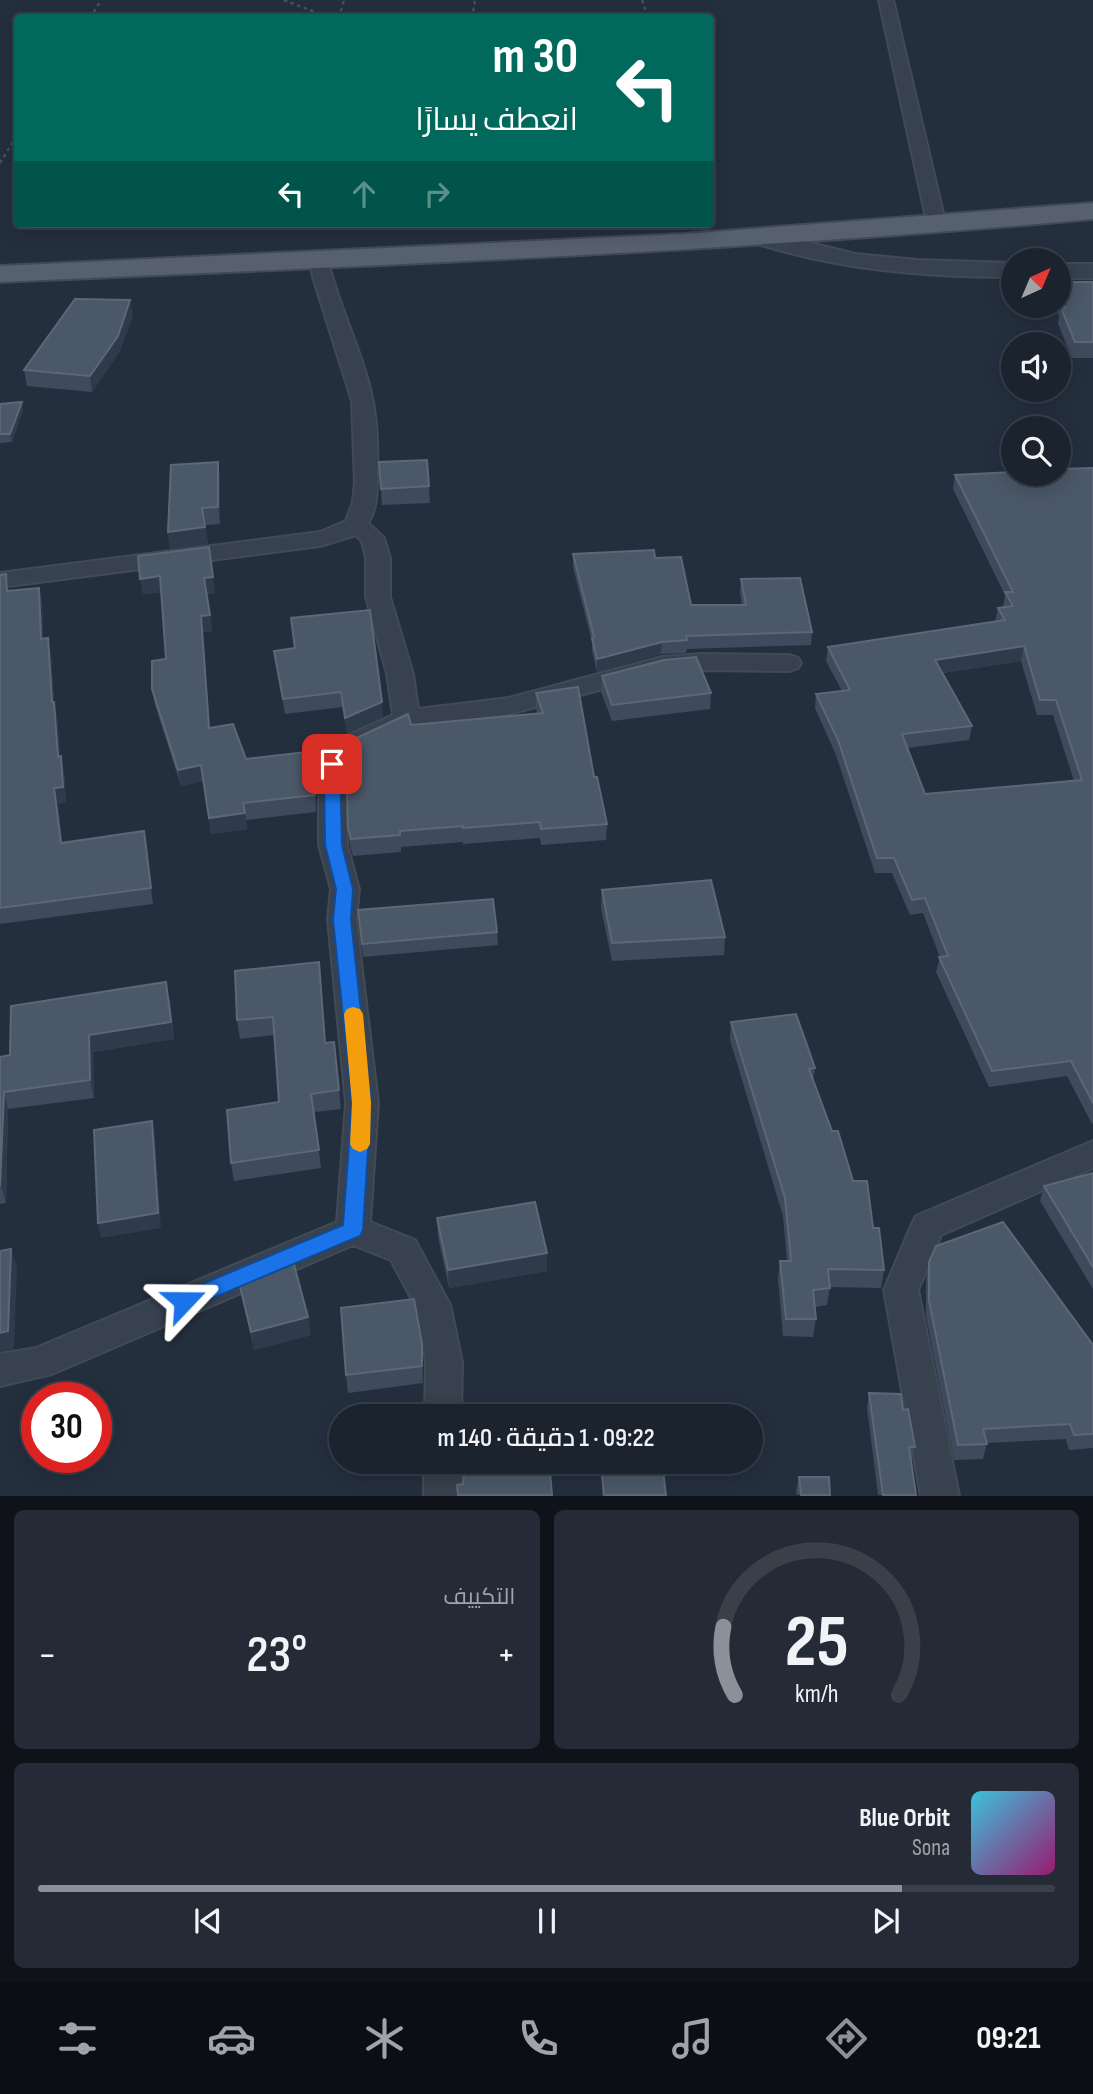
<!DOCTYPE html>
<html lang="ar">
<meta charset="utf-8">
<style>
body{margin:0;font-family:"Sofia Sans Condensed",Cairo,sans-serif;background:#242b36;color:#f1f3f6;direction:rtl;height:100vh;display:flex;flex-direction:column;font-size:26px;white-space:nowrap}
*{box-sizing:border-box;margin:0}
p{font-size:23px;color:#a0a4aa}
.icon{flex:none;width:38px;height:38px;fill:none;stroke:currentColor;stroke-width:2;stroke-linecap:round;stroke-linejoin:round}
.map{position:relative;height:1496px;overflow:hidden;direction:ltr}
.drawer{display:flex;flex-direction:column;gap:14px;padding:14px;background:#0f1319;flex:1}
.drawer>*{flex:none}
.banner{position:absolute;left:14px;top:14px;width:700px;height:214px;border-radius:7px;box-shadow:0 4px 18px #0003,0 0 0 2px #39404a;direction:rtl;background:#00695c;color:#fff;overflow:hidden}
.needle{width:46px;rotate:44deg}
.fabs{position:absolute;left:1001px;top:248px;display:grid;gap:14px}
.fabs a{display:grid;place-items:center;width:70px;height:70px;border-radius:50%;background:#1b232e;box-shadow:0 4px 18px #0003,0 0 0 2px #39404a;font-size:35px}
.speed{position:absolute;left:21px;top:1382px;display:flex;gap:14px;font-size:35px;font-weight:700;text-align:center}
.speed>*{display:grid;place-content:center;width:91px;height:91px;border-radius:50%;background:#1b232e;box-shadow:0 4px 18px #0003,0 0 0 2px #39404a;line-height:1}
.speed .limit{border:10px solid #d22;background:#fff;color:#111}
.pin{position:absolute;display:grid;place-items:center;width:60px;height:60px;color:#fff;margin:-30px;border-radius:14px;box-shadow:0 4px 10px #0006}
.me{position:absolute;width:77px;margin:-38px;rotate:67deg;stroke-linejoin:round;filter:drop-shadow(0 0 5px #0008)}
.turn{display:flex;align-items:center;gap:24px;height:147px;padding:0 21px;font-size:32px}
.turn .icon{width:91px;height:91px;stroke-width:2.5}
.turn b{display:block;font-size:49px;line-height:60px}
.lanes{display:flex;align-items:center;height:66px;padding:0 21px;background:#0003;justify-content:center;gap:35px;direction:ltr}
.lanes .off{opacity:.35}
.big{font-size:52px;font-weight:600;line-height:1.1}
.drawer .tile{flex:1;display:flex;flex-direction:column;justify-content:center;gap:10px;min-width:0;padding:0 24px;border-radius:10px;background:#242b36}
.drawer .dial{align-items:center;gap:0}
.dial svg{height:182px;overflow:visible;fill:none;stroke:#39404a;stroke-width:7;stroke-linecap:round;text-anchor:middle}
.dial text{fill:#f1f3f6;stroke:none}
.song{display:flex;align-items:center;gap:21px}
.cover{width:84px;height:84px;border-radius:10px;background:linear-gradient(135deg,hsl(190 70% 55%),hsl(320 70% 35%))}
.played{height:7px;border-radius:4px;background:linear-gradient(90deg,#8c9099 85%,#39404a 85%)}
.keys{display:flex;justify-content:space-around;direction:ltr}
.heat{display:flex;justify-content:space-between;align-items:center;font-size:38px;direction:ltr}
.drawer .tiles{flex:1;display:grid;gap:14px;grid-template-columns:1fr 1fr}
.tile:last-child{grid-column:span 2}
.trip{position:absolute;left:329px;top:1404px;width:434px;height:70px;border-radius:35px;background:#1b232e;box-shadow:0 4px 18px #0003,0 0 0 2px #39404a;font-weight:600;line-height:70px;text-align:center;direction:rtl}
.menu{display:flex;height:112px;justify-content:space-around;align-items:center;background:#0b0e12;color:#a0a4aa}
.menu .icon{width:49px;height:49px}
.menu .active{color:#8c9099}
.menu b{font-size:32px;color:#f1f3f6}
.map>svg:first-child{display:block}
.lines{fill:none;stroke-linecap:round;stroke-linejoin:round}
.minor-casing{stroke:#414a57;stroke-width:4}
.tertiary-casing{stroke:#414a57;stroke-width:4}
.primary-casing{stroke:#414a57;stroke-width:4}
.path{stroke:#3f5557;stroke-width:2.5;stroke-dasharray:3.5 3.5;stroke-linecap:butt}
.minor{fill:#38414e;fill-rule:evenodd}
.tertiary{fill:#38414e;fill-rule:evenodd}
.primary{fill:#56606e;fill-rule:evenodd}
.wall{fill:#3f4b5c;fill-rule:evenodd}
.shaded-wall{fill:#2f3b4b}
.building{fill:#4b5868;stroke:#5c6777;stroke-width:2;fill-rule:evenodd}
.route{fill:#1a73e8;stroke:#114b97;stroke-width:2}
.slow{fill:#f59e0b}
</style>
<div class="map">
<svg width="1093" height="1496" viewBox="0 0 1093 1496">
<rect width="100%" height="100%" fill="#242f3e"/>
<g class="lines">
<defs>
<path id="minor" d="M879,0h14l50,213 -3,4 -6,1 -9,-5z
M319,255l9,6c10,44 32,85 42,128 7,26 8,55 7,81 0,17 1,38 -9,53l16,15 6,20v39l23,77 5,35 91,-11 153,-41 40,-3 87,1 9,3 3,5 -3,5 -9,3 -87,-1 -39,3 -154,41 -98,12 -59,28 -7,10 2,81 12,44 -3,31 22,183 -8,119 45,18 35,65 12,57 -1,54h-36l1,-54 -10,-55 -25,-47 -38,-15 -301,129 -52,12v-32l36,-6 301,-126 9,-119 -18,-183 3,-31 -12,-44v-81l14,-22 60,-27 -6,-41 -21,-77v-39l-4,-17 -6,-6 -36,11 -320,41v-14l320,-41 26,-11 7,-19 2,-19 -3,-82 -39,-124 -3,-16z
M1093,1141v27l-152,67 -23,55 41,206h-38l-37,-206 27,-64 5,-10z
M424,1461h38v35h-38z"/>
<path id="tertiary" d="M763,231l92,23 63,6 95,3v14c-88,0 -174,-7 -258,-34l-4,-5 4,-5z
M1059,264h34v14h-34z"/>
<path id="primary" d="M1093,203v16c-364,33 -728,47 -1093,63v-16l684,-32z"/>
</defs>
<!-- minor casing -->
<use href="#minor" class="minor-casing"/>
<!-- tertiary casing -->
<use href="#tertiary" class="tertiary-casing"/>
<!-- primary casing -->
<use href="#primary" class="primary-casing"/>
<!-- path -->
<path class="path" d="M284,0l36,14 27,4
M642,0l6,18
M90,18l11,-18
M339,18l5,-18
M472,18l3,-18
M0,163l18,-29"/>
<!-- minor -->
<use href="#minor" class="minor"/>
<!-- tertiary -->
<use href="#tertiary" class="tertiary"/>
<!-- primary -->
<use href="#primary" class="primary"/>
</g>
<!-- wall -->
<path class="wall" d="M1059,282h34v76h-21l-14,-34 1,-8 -4,-10h4z
M133,315l-13,36 -28,41 -65,-6 -3,-16z
M0,404l23,6 -11,32 -12,1z
M427,460l3,43 -48,2 -3,-43z
M218,462l2,17v45l-15,1 3,19 -38,5 -2,-17z
M1093,468v655l-1,1 -25,-48 -78,11 -53,-115 4,-15 -17,-44 -13,2 -18,-42h-17l-39,-118 -21,-47 1,-14 26,-3 -16,-30 2,-14 167,-25 3,-14 5,-1 2,-12 -52,-106 2,-14zM1021,661l16,54h16l21,66 -149,13 -18,-46 62,-8 3,-14 -29,-53z
M573,554l82,4 36,47h51l-2,-13 1,-13 71,53 -1,13 -124,4 -1,4 -25,1 -64,18 -5,-21v-9l-19,-75z
M138,556l77,37 -8,1 5,37 -9,1 7,96 36,31 70,8v45l-70,8 1,9 -36,5 -7,-53 -23,5 -26,-81 -3,-16 14,-30 -5,-67 -18,2z
M0,575l9,13v3l30,-3 3,15 1,36 8,14 3,49 3,15 3,39 4,16 2,30 -8,2 4,39 82,-12 9,73 -153,20z
M274,651l109,66 -36,16 -4,-26 -58,7z
M602,676l109,17 -1,16 -98,12 -11,-29z
M536,693l58,84 13,47 -1,16 -65,5 -1,-7 -77,6v-2l-62,5v5l-48,4 -3,-11 -2,-17 63,-103 127,-11 -2,-5z
M602,890l123,47 -1,18 -112,6 -11,-53z
M358,910l139,22 1,13 -135,12z
M321,980l4,63 9,-1 7,67 -27,3 7,56 -87,13 -3,-18 48,-61 -5,-67 -34,4 -3,-19z
M170,999l4,40 -81,13 1,46 -86,11 -2,94 -6,1v-147l10,-2z
M731,1022l84,46 -2,12 19,51 41,97 11,42 -3,18 -51,-1 -3,18 -12,2 1,12 -3,18 -30,-1 -5,-58 2,-17h7l-4,-45 -53,-176z
M1093,1173v116l-53,-88 4,-15z
M437,1218l110,53 -98,17 -11,-51z
M929,1262l164,83v103l-24,2 -3,-11 -79,4 -4,16 -29,1 -28,-144v-39z
M238,1278l73,57 -57,15z
M423,1362v21l-75,10 -2,-18z
M869,1393l34,17 12,37 -4,14 5,34h-38l-11,-87z
M468,1461h87v11l-92,12 5,-10z
M602,1475l64,20h-64z
M799,1477l31,18h-33l-1,-4z"/>
<!-- shaded-wall -->
<path class="shaded-wall" d="M130,300l3,15 -13,36 -28,41 -2,-16z
M22,402l1,8 -11,32 -2,-8z
M218,462l2,17v45l-2,-17z
M205,527l3,17 -38,5 -2,-17z
M6,574l3,14 1,18 -3,-15z
M160,576l2,16 -19,2 -3,-15z
M213,577l2,16 -9,1 -2,-16z
M39,588l3,15 2,51 -3,-15z
M210,615l2,16 -9,1 8,112 -2,-16 -8,-112z
M48,638l3,15 4,64 -3,-15z
M662,642l-1,12 -64,18v-13z
M1024,646l-3,15 -88,13 2,-14z
M54,702l3,15 4,55 -3,-15z
M382,702l1,15 -36,16 -2,-15z
M315,751l1,16v45l-1,-17z
M61,756l3,16 2,30 -8,2 6,54 -3,-15 -7,-55z
M201,765l3,16 -23,5 -3,-16z
M245,813l2,16 -36,5 -2,-16z
M144,831l3,15 6,58 -2,-16z
M166,982l8,57 -81,13 1,46 -4,-18 -1,-45z
M4,1092l4,17 -2,94 -5,-17z
M152,1121l3,15 6,92 -60,10 -3,-15z
M11,1249l6,18 -3,82 -14,3v-19z
M547,1253v18l-98,17 -1,-18z
M308,1317l3,18 -57,15 -3,-18z
M422,1344l1,18v21l-1,-17z"/>
<!-- building -->
<path class="building" d="M1059,282h34v60h-18l-14,-34h4l-6,-16z
M75,299l55,1 -12,36 -28,40 -66,-6z
M22,402l-12,32h-10v-30z
M427,460l2,26 -48,3 -2,-27z
M218,462v45l-16,1 3,19 -37,5 3,-67z
M1093,468v635l-22,-42 -79,10 -53,-114 9,-1 -23,-58 -13,2 -18,-42h-17l-39,-118 -22,-46 34,-4 -22,-43 177,-27 -7,-12 15,-2 -8,-14h8l-58,-117 58,-3v2h46v-5zM1024,646l16,54h16l26,80 -157,14 -23,-60 70,-8 -37,-66z
M209,547l4,30 -9,1 6,37 -9,1 8,112 24,-4 13,35 69,-8v44l-72,8 2,10 -36,5 -8,-53 -23,5 -26,-81v-28l14,-2 -6,-83 -20,3 -2,-23z
M654,550l1,8 26,-1 10,48h55l-5,-26 59,-1 12,54 -126,4 1,4 -25,2 -65,17 -5,-21 2,-1 -21,-83z
M6,574l1,17 32,-3 2,51 7,-1 4,64h2l4,55 3,-1 2,31 -9,1 7,55 83,-12 7,57 -151,20v-333z
M370,610l12,92 -37,16 -4,-26 -58,7 -9,-48 21,-3 -4,-30z
M696,657l15,36 -99,12 -10,-29 62,-16z
M578,687l16,90h3l10,47 -66,5 -1,-7 -77,6v-2l-63,5v4l-49,4 -3,-11 -2,-79 6,-9 56,-26 3,11 132,-12 -7,-20z
M711,880l14,57 -113,6 -10,-53z
M493,899l4,33 -135,12 -4,-34z
M319,962l6,81 9,-1 5,48 -28,4 8,56 -88,13 -4,-53 52,-8 -6,-85 -36,3 -2,-49z
M166,982l5,40 -82,13 1,45 -86,12 -4,94v-129l10,-2 1,-49z
M796,1014l19,54 -6,1 23,62h6l15,50h14l6,47h6l5,42 -56,-1 2,19 -17,2 3,29h-30l-6,-58h11l-6,-63 -54,-176z
M152,1121l6,92 -60,10 -4,-93z
M1093,1173v94l-49,-81z
M535,1202l12,51 -99,17 -11,-52z
M1003,1222l90,123v89l-19,1 -4,-11 -87,5 4,15 -29,1 -29,-144v-39l7,-16z
M11,1249l-3,82 -8,2v-82z
M292,1257l16,60 -57,15 -13,-54z
M414,1299l8,45v22l-76,9 -5,-67z
M869,1393l32,1 2,16 5,-1 7,38h-6l7,48h-33z
M537,1404v8l14,-1v5h-85l-1,-7z
M468,1461h81l3,34h-94l-1,-10 6,-1 1,-10h4z
M663,1470l3,25h-62l-2,-20z
M799,1477h30l1,18h-29z"/>
<!-- route -->
<path class="route" d="M332,759l8,5 2,81 11,44 -2,31 20,183 -8,127 -3,6 -176,74 -8,-2 -3,-7 3,-6 167,-70 9,-122 -19,-183 3,-31 -11,-44 -1,-81z"/>
<!-- slow -->
<path class="slow" d="M353,1007l7,2 3,5 8,89 -1,41 -3,5 -7,3 -7,-3 -3,-5 2,-41 -8,-89 3,-5z"/>
</svg>
<div class="fabs">
<a><svg class="needle" viewBox="-14 -14 28 28"><path d="M0-13l5 13h-10z" fill="#e53935"/><path d="M0 13l5-13h-10z" fill="#a0a4aa"/></svg></a>
<a><svg class="icon" aria-label="sound" viewBox="0 0 24 24"><path d="M4 9h4l5-4v14l-5-4H4zM17 9q2 3 0 6"/></svg></a>
<a><svg class="icon" aria-label="search" viewBox="0 0 24 24"><circle cx="10" cy="10" r="6"/><path d="M15 15l6 6"/></svg></a>
</div>
<div class="speed"><div class="limit">30</div></div>
<div class="pin" style="left:332px;top:764px;background:#d93025"><svg class="icon" aria-label="arrive" viewBox="0 0 24 24"><path d="M6 21V4h12l-3 4 3 4H6"/></svg></div>
<svg class="me" style="left:184px;top:1301px" viewBox="-20 -20 40 40"><path d="M0-17L14 15 0 8-14 15z" fill="#1a73e8" stroke="#fff" stroke-width="4"/></svg>
<div class="trip">09:22 · 1 دقيقة · 140 m</div>
<div class="banner">
<div class="turn"><svg class="icon" aria-label="left" viewBox="0 0 24 24"><path d="M17 20v-9H6M10 6l-5 5 5 5"/></svg><div><b>30 m</b>انعطف يسارًا</div></div>
<div class="lanes"><svg class="icon" aria-label="left" viewBox="0 0 24 24"><path d="M17 20v-9H6M10 6l-5 5 5 5"/></svg><svg class="icon off" aria-label="ahead" viewBox="0 0 24 24"><path d="M12 20V5M6 11l6-6 6 6"/></svg><svg class="icon off" aria-label="right" viewBox="0 0 24 24"><path d="M7 20v-9h11M14 6l5 5-5 5"/></svg></div>
</div>
</div>
<section class="drawer">
<div class="tiles">
<div class="tile dial"><svg viewBox="0 0 100 80">
<path d="M14 69A42 42 0 1 1 86 69"/>
<path d="M14 69A42 42 0 0 1 9 39" stroke="#8c9099"/>
<text x="50" y="56" font-size="32" font-weight="700">25</text>
<text x="50" y="72" font-size="11">km/h</text>
</svg></div>
<div class="tile"><p>التكييف</p>
<div class="heat"><a>−</a><b class="big">23°</b><a>+</a></div>
</div>
<div class="tile">
<div class="song"><i class="cover"></i><div><b>Blue Orbit</b><p>Sona</p></div></div>
<div class="played"></div>
<div class="keys"><svg class="icon" aria-label="previous" viewBox="0 0 24 24"><path d="M18 5L8 12l10 7zM5 5v14"/></svg><svg class="icon" aria-label="pause" viewBox="0 0 24 24"><path d="M8 5v14M16 5v14"/></svg><svg class="icon" aria-label="next" viewBox="0 0 24 24"><path d="M6 5l10 7-10 7zM19 5v14"/></svg></div>
</div>
</div>
</section>
<nav class="menu">
<b>09:21</b>
<svg class="icon active" aria-label="directions" viewBox="0 0 24 24"><path d="M12 3l9 9-9 9-9-9zM9 14v-3h6M13 9l2 2-2 2"/></svg>
<svg class="icon" aria-label="music" viewBox="0 0 24 24"><path d="M9 18V5l10-2v13"/><circle cx="6" cy="18" r="3"/><circle cx="16" cy="16" r="3"/></svg>
<svg class="icon" aria-label="phone" viewBox="0 0 24 24"><path d="M5 4h4l2 5-3 2q2 4 5 5l2-3 5 2v4C11 20 4 13 5 4z"/></svg>
<svg class="icon" aria-label="climate" viewBox="0 0 24 24"><path d="M12 3v18M4 7l16 10M4 17L20 7"/></svg>
<svg class="icon" aria-label="car" viewBox="0 0 24 24"><path d="M5 17H2v-5l4-1 3-4h7l3 4 3 1v5h-3M9 17h6M6 11h13"/><circle cx="7" cy="17" r="2"/><circle cx="17" cy="17" r="2"/></svg>
<svg class="icon" aria-label="filters" viewBox="0 0 24 24"><path d="M4 7h16M4 17h16"/><circle cx="9" cy="7" r="2"/><circle cx="15" cy="17" r="2"/></svg>
</nav>
